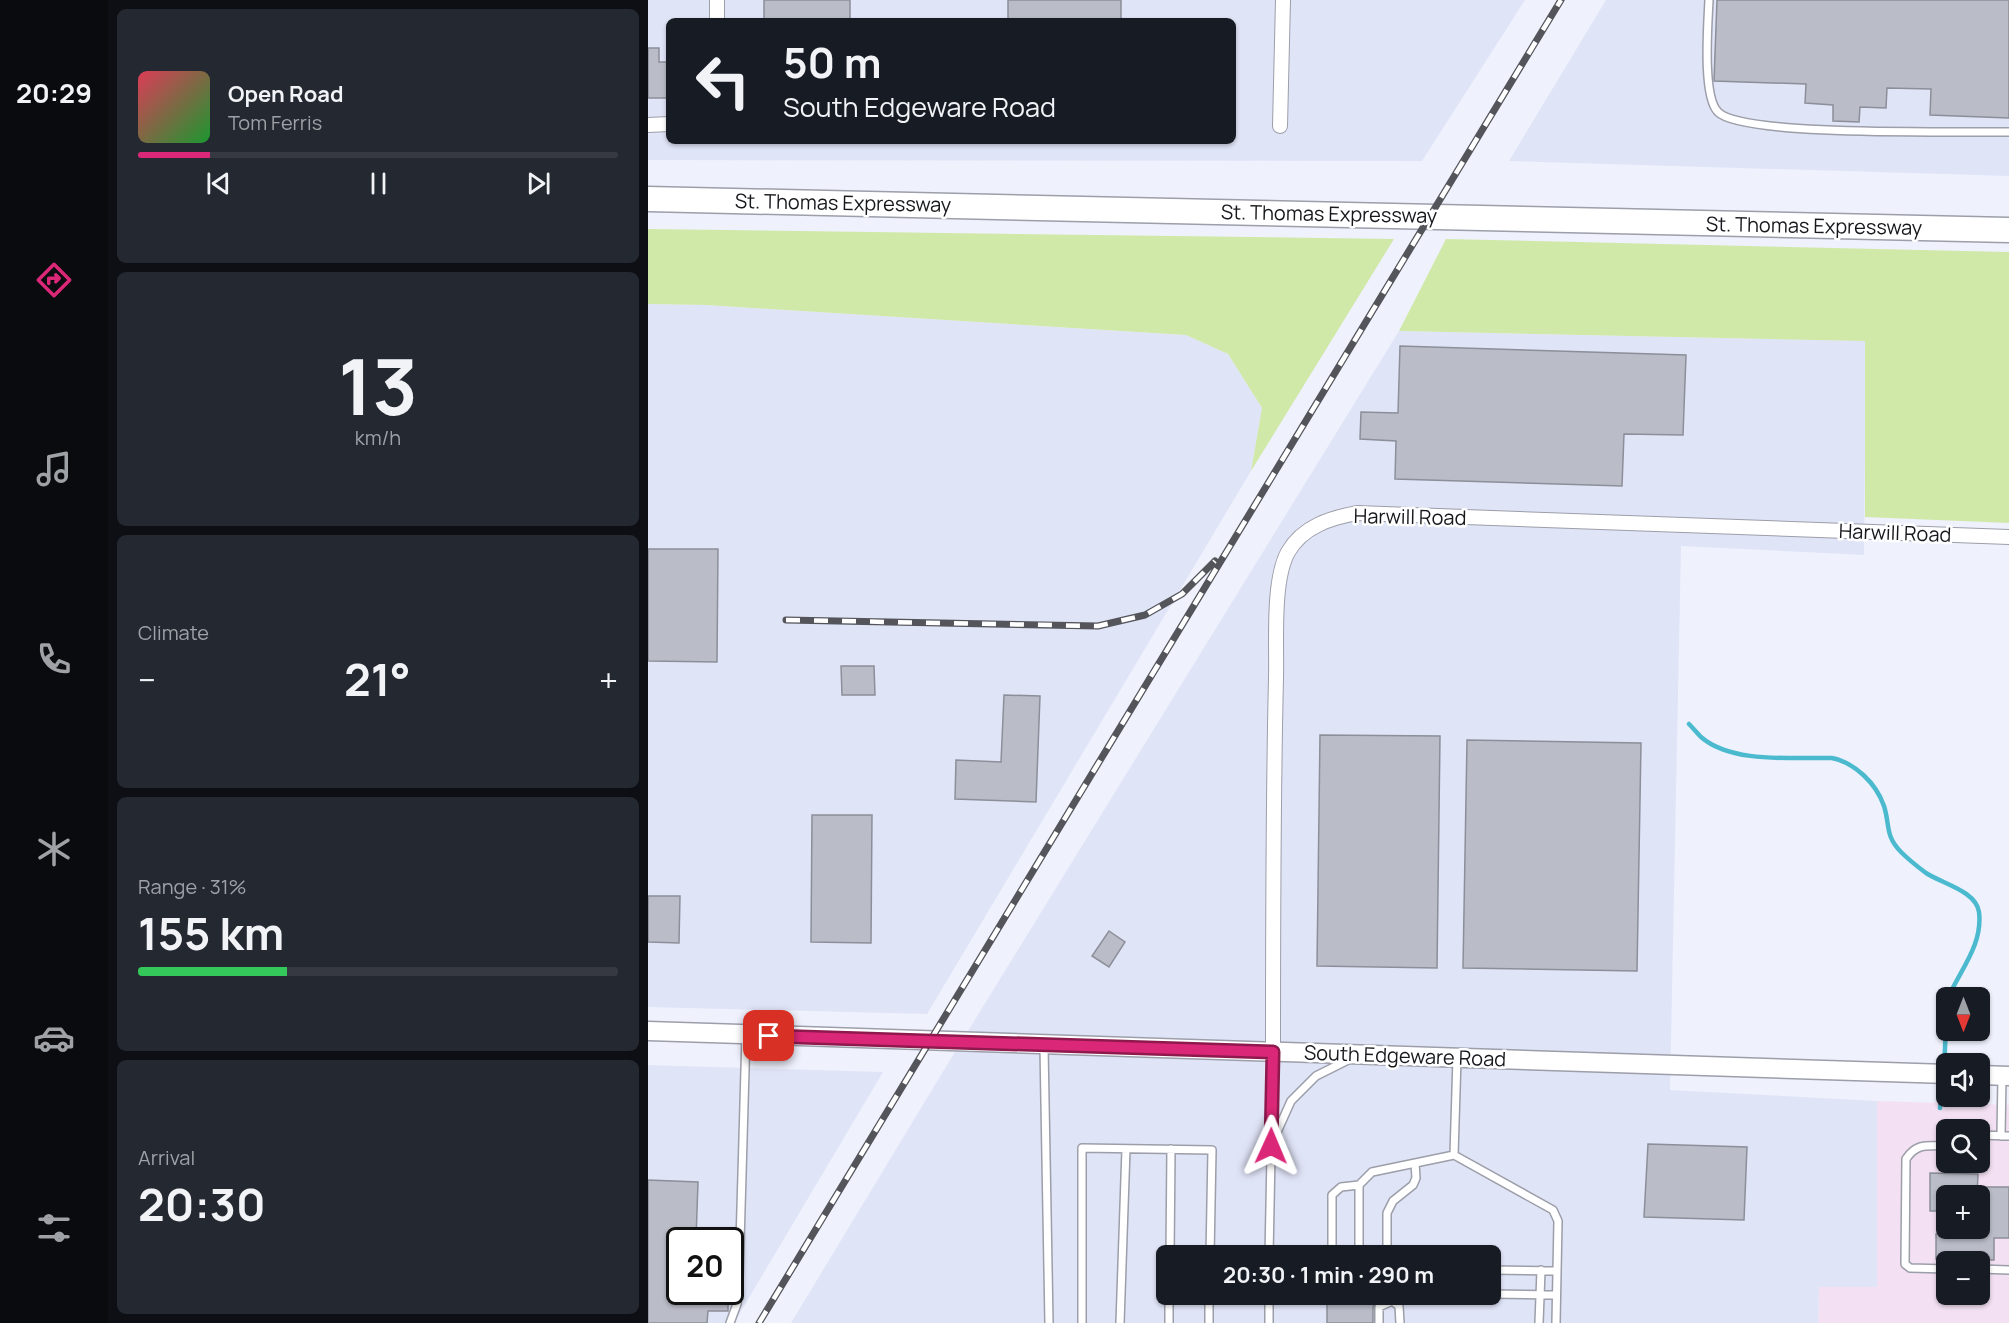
<!DOCTYPE html>
<meta charset="utf-8">
<style>
body{margin:0;font-family:Manrope,sans-serif;background:#242831;color:#f1f3f6;height:100vh;display:flex;flex-direction:column;font-size:22px;white-space:nowrap}
*{box-sizing:border-box;margin:0}
p{font-size:20px;color:#9ea1a6}
.icon{flex:none;width:33px;height:33px;fill:none;stroke:currentColor;stroke-width:2;stroke-linecap:round;stroke-linejoin:round}
.map{position:relative;flex:1;overflow:hidden}
.details{display:flex;flex-direction:column;gap:9px;padding:9px;background:#0d0f14;width:540px}
.details>*{flex:none}
.guide{position:absolute;left:18px;top:18px;width:570px;height:126px;border-radius:9px;box-shadow:0 2px 4px #0004;background:#171b24;color:#f1f3f6;overflow:hidden}
.needle{width:39px;rotate:180deg}
.controls{position:absolute;left:1288px;top:987px;display:grid;gap:12px}
.controls a{display:grid;place-items:center;width:54px;height:54px;border-radius:9px;background:#171b24;box-shadow:0 2px 4px #0004;font-size:30px}
.speed{position:absolute;left:18px;top:1227px;display:flex;gap:12px;font-size:30px;font-weight:700;text-align:center}
.speed>*{display:grid;place-content:center;width:78px;height:78px;border-radius:50%;background:#171b24;box-shadow:0 2px 4px #0004;line-height:1}
.speed .limit{border:3px solid #111;border-radius:9px;background:#fff;color:#111}
.pin{position:absolute;display:grid;place-items:center;width:51px;height:51px;color:#fff;margin:-26px;border-radius:12px;box-shadow:0 3px 9px #0006}
.me{position:absolute;width:66px;margin:-33px;rotate:1deg;stroke-linejoin:round;filter:drop-shadow(0 0 4px #0008)}
.turn{display:flex;align-items:center;gap:21px;height:126px;padding:0 18px;font-size:27px}
.turn .icon{width:78px;height:78px;stroke-width:2.5}
.turn b{display:block;font-size:42px;line-height:51px}
.big{font-size:45px;font-weight:700;line-height:1.1}
.details .widget{flex:1;display:flex;flex-direction:column;justify-content:center;gap:9px;min-width:0;padding:0 21px;border-radius:9px;background:#242831}
.details .dial{align-items:center;gap:0}
.dial b{font-size:78px;line-height:1}
.song{display:flex;align-items:center;gap:18px}
.cover{width:72px;height:72px;border-radius:9px;background:linear-gradient(135deg,hsl(350 70% 55%),hsl(130 70% 35%))}
.played{height:6px;border-radius:3px;background:linear-gradient(90deg,#db2777 15%,#363941 15%)}
.keys{display:flex;justify-content:space-around;direction:ltr}
.heat{display:flex;justify-content:space-between;align-items:center;font-size:33px;direction:ltr}
.charge{height:9px;border-radius:4px;background:linear-gradient(90deg,#34c759 31%,#363941 0)}
.trip{position:absolute;left:508px;top:1245px;width:345px;height:60px;border-radius:9px;background:#171b24;box-shadow:0 2px 4px #0004;font-weight:700;line-height:60px;text-align:center}
main{display:flex;flex:1;min-height:0}
.dock{display:flex;flex-direction:column;width:108px;justify-content:space-around;align-items:center;background:#090b0e;color:#9ea1a6}
.dock .icon{width:42px;height:42px}
.dock .active{color:#db2777}
.dock b{font-size:27px;color:#f1f3f6}
.map>svg:first-child{display:block}
.commercial{fill:#f3e1f3;fill-rule:evenodd}
.built{fill:#e0e4f7;fill-rule:evenodd}
.green{fill:#d1e9a8}
.lines{fill:none;stroke-linecap:round;stroke-linejoin:round}
.stream{stroke:#4bbace;stroke-width:4.5}
.building{fill:#babdc8;stroke:#8c8f99;stroke-width:1.5}
.lane-casing{stroke:#9c9ea9;stroke-width:10}
.street-casing{stroke:#9c9ea9;stroke-width:16}
.secondary-casing{stroke:#9c9ea9;stroke-width:21}
.highway-casing{stroke:#9c9ea9;stroke-width:27}
.lane{stroke:#fff;stroke-width:7}
.street{stroke:#fff;stroke-width:14}
.secondary{stroke:#fff;stroke-width:18}
.highway{stroke:#fff;stroke-width:24}
.rail-casing{stroke:#53555b;stroke-width:7}
.rail{stroke:#fff;stroke-width:4.5;stroke-dasharray:14;stroke-linecap:butt}
.route-casing{stroke:#8e194d;stroke-width:15}
.route{stroke:#db2777;stroke-width:10}
.labels{text-anchor:middle;stroke-width:5;stroke-linejoin:round;paint-order:stroke}
.street-label{font-size:20px;fill:#17181c;stroke:#fff}
</style>
<main>
<nav class="dock">
<b>20:29</b>
<svg class="icon active" aria-label="directions" viewBox="0 0 24 24"><path d="M12 3l9 9-9 9-9-9zM9 14v-3h6M13 9l2 2-2 2"/></svg>
<svg class="icon" aria-label="music" viewBox="0 0 24 24"><path d="M9 18V5l10-2v13"/><circle cx="6" cy="18" r="3"/><circle cx="16" cy="16" r="3"/></svg>
<svg class="icon" aria-label="phone" viewBox="0 0 24 24"><path d="M5 4h4l2 5-3 2q2 4 5 5l2-3 5 2v4C11 20 4 13 5 4z"/></svg>
<svg class="icon" aria-label="climate" viewBox="0 0 24 24"><path d="M12 3v18M4 7l16 10M4 17L20 7"/></svg>
<svg class="icon" aria-label="car" viewBox="0 0 24 24"><path d="M5 17H2v-5l4-1 3-4h7l3 4 3 1v5h-3M9 17h6M6 11h13"/><circle cx="7" cy="17" r="2"/><circle cx="17" cy="17" r="2"/></svg>
<svg class="icon" aria-label="filters" viewBox="0 0 24 24"><path d="M4 7h16M4 17h16"/><circle cx="9" cy="7" r="2"/><circle cx="15" cy="17" r="2"/></svg>
</nav>
<section class="details">
<div class="widget">
<div class="song"><i class="cover"></i><div><b>Open Road</b><p>Tom Ferris</p></div></div>
<div class="played"></div>
<div class="keys"><svg class="icon" aria-label="previous" viewBox="0 0 24 24"><path d="M18 5L8 12l10 7zM5 5v14"/></svg><svg class="icon" aria-label="pause" viewBox="0 0 24 24"><path d="M8 5v14M16 5v14"/></svg><svg class="icon" aria-label="next" viewBox="0 0 24 24"><path d="M6 5l10 7-10 7zM19 5v14"/></svg></div>
</div>
<div class="widget dial"><b>13</b><p>km/h</p></div>
<div class="widget"><p>Climate</p>
<div class="heat"><a>−</a><b class="big">21°</b><a>+</a></div>
</div>
<div class="widget"><p>Range · 31%</p><b class="big">155 km</b><div class="charge"></div></div>
<div class="widget"><p>Arrival</p><b class="big">20:30</b></div>
</section>
<div class="map">
<svg width="1361" height="1323" viewBox="0 0 1361 1323">
<rect width="100%" height="100%" fill="#eff1fd"/>
<!-- commercial -->
<path class="commercial" d="M1229,1101l132,4v218h-191l1,-36h58zM1299,1130h33v32h-33zM1299,1196h33v32h-33zM1299,1262h33v32h-33z"/>
<!-- built -->
<path class="built" d="M0,0h877l-103,161 -774,-1zM21,21h564v120h-564z
M958,0h403v176l-500,-15z
M0,304l58,1 480,30 42,19 34,54 -11,63 -324,543 -279,-7z
M751,331l467,10 -2,214 -183,-9 -11,544 207,11v186h-58l-1,36h-1027l156,-258zM519,1256h324v38h-324z
M0,1065l235,7 -149,251h-86zM32,1240h50v52h-50z"/>
<!-- green -->
<path class="green" d="M0,229l746,10 -143,232 11,-63 -34,-54 -42,-19 -480,-30 -58,-1z
M798,239l563,13v271l-144,-6v-176l-466,-10z"/>
<g class="lines">
<!-- stream -->
<path class="stream" d="M1041,724c4,4 8,9 12,13 31,27 92,20 131,21 23,5 44,25 52,48 6,19 1,30 17,46 7,7 17,15 25,21 17,11 50,18 53,39 4,33 -19,58 -31,86
M1296,1070l3,-67
M1292,1108l3,-30"/>
</g>
<!-- building -->
<path class="building" d="M116,0h86v21h-86z
M360,0h113v21h-113z
M1069,0h292v118l-79,-3 1,-26 -44,-1 -1,20 -26,-1 -1,15 -26,-1v-16l-28,-2 1,-19 -92,-3z
M0,48h11v14h10v36h-21z
M752,346l286,9 -3,80 -59,-1 -2,52 -227,-7 1,-38 -36,-2 1,-27 37,1z
M0,549h70l-1,113 -69,-1z
M193,666h33l1,29h-33z
M356,695l36,1 -4,106 -81,-3 1,-39 45,2z
M672,735l120,1 -3,232 -120,-2z
M819,740l174,3 -4,228 -174,-3z
M164,815h60l-1,128 -60,-1z
M0,896h32l-1,47 -31,-1z
M461,931l16,11 -16,25 -17,-11z
M1000,1144l99,3 -3,73 -100,-3z
M1282,1173l48,1 -1,22h-30v15h-17z
M0,1180l50,2 -2,58h-16v52h48v19h-20l-1,12h-59z
M1332,1187h29v51h-15v22l-58,-1v-25h21v-6h23z
M679,1294h49v8l-3,5v16h-46z"/>
<g class="lines">
<defs>
<path id="lane" d="M1061,0c-1,23 -7,96 9,112 24,25 245,19 291,20
M396,1047l5,276
M1332,1135l29,1
M1353,1136l1,-60
M625,1141l18,-40 25,-25 32,-16
M1299,1146c-18,0 -30,-4 -41,13l-1,105 5,4 37,1
M806,1155l3,-97
M522,1256l1,-107
M621,1256l4,-202
M684,1256v-61l9,-8 18,-2 13,-13 82,-17 99,55 5,11 -2,102
M711,1256v-71
M739,1256v-43l6,-12 20,-16 3,-7 -1,-15
M1332,1269l29,1
M843,1270l66,1
M744,1294v7l7,5 1,17
M843,1294l65,1
M82,1323l7,-19 2,-26 7,-243
M434,1323v-175l130,2 -2,106
M472,1323l6,-174
M521,1323v-29
M561,1323v-29
M621,1323v-29
M731,1323v-16l13,-6
M891,1323l2,-53"/>
<path id="street" d="M69,21v-21
M0,125l21,-1
M632,126l3,-126
M625,1052c0,-125 0,-250 3,-374 1,-34 -4,-97 12,-126 15,-26 43,-34 69,-39l652,24"/>
<path id="secondary" d="M0,1031l1299,43
M1332,1075l29,1"/>
<path id="highway" d="M0,199l1361,31"/>
</defs>
<!-- lane casing -->
<use href="#lane" class="lane-casing"/>
<!-- street casing -->
<use href="#street" class="street-casing"/>
<!-- secondary casing -->
<use href="#secondary" class="secondary-casing"/>
<!-- highway casing -->
<use href="#highway" class="highway-casing"/>
<!-- lane -->
<use href="#lane" class="lane"/>
<!-- street -->
<use href="#street" class="street"/>
<!-- secondary -->
<use href="#secondary" class="secondary"/>
<!-- highway -->
<use href="#highway" class="highway"/>
<defs>
<path id="rail" d="M138,620l312,6 47,-11 37,-21 33,-33
M111,1323l802,-1323"/>
</defs>
<!-- rail casing -->
<use href="#rail" class="rail-casing"/>
<!-- rail -->
<use href="#rail" class="rail"/>
</g>
<g class="lines">
<defs>
<path id="route" d="M121,1036l504,16 -2,94"/>
</defs>
<!-- route casing -->
<use href="#route" class="route-casing"/>
<!-- route -->
<use href="#route" class="route"/>
</g>
<g class="labels">
<!-- street labels -->
<g class="street-label">
<text transform="translate(195 203) rotate(1)" y="7">St. Thomas Expressway</text>
<text transform="translate(681 214) rotate(1)" y="7">St. Thomas Expressway</text>
<text transform="translate(1166 226) rotate(1)" y="7">St. Thomas Expressway</text>
<text transform="translate(762 517) rotate(1)" y="7">Harwill Road</text>
<text transform="translate(1247 533) rotate(2)" y="7">Harwill Road</text>
<text transform="translate(757 1056) rotate(2)" y="7">South Edgeware Road</text>
</g>
</g>
</svg>
<div class="controls">
<a><svg class="needle" viewBox="-14 -14 28 28"><path d="M0-13l5 13h-10z" fill="#e53935"/><path d="M0 13l5-13h-10z" fill="#9ea1a6"/></svg></a>
<a><svg class="icon" aria-label="sound" viewBox="0 0 24 24"><path d="M4 9h4l5-4v14l-5-4H4zM17 9q2 3 0 6"/></svg></a>
<a><svg class="icon" aria-label="search" viewBox="0 0 24 24"><circle cx="10" cy="10" r="6"/><path d="M15 15l6 6"/></svg></a>
<a>+</a>
<a>−</a>
</div>
<div class="speed"><div class="limit">20</div></div>
<div class="pin" style="left:121px;top:1036px;background:#d93025"><svg class="icon" aria-label="arrive" viewBox="0 0 24 24"><path d="M6 21V4h12l-3 4 3 4H6"/></svg></div>
<svg class="me" style="left:623px;top:1146px" viewBox="-20 -20 40 40"><path d="M0-17L14 15 0 8-14 15z" fill="#db2777" stroke="#fff" stroke-width="4"/></svg>
<div class="trip">20:30 · 1 min · 290 m</div>
<div class="guide">
<div class="turn"><svg class="icon" aria-label="left" viewBox="0 0 24 24"><path d="M17 20v-9H6M10 6l-5 5 5 5"/></svg><div><b>50 m</b>South Edgeware Road</div></div>
</div>
</div>
</main>
